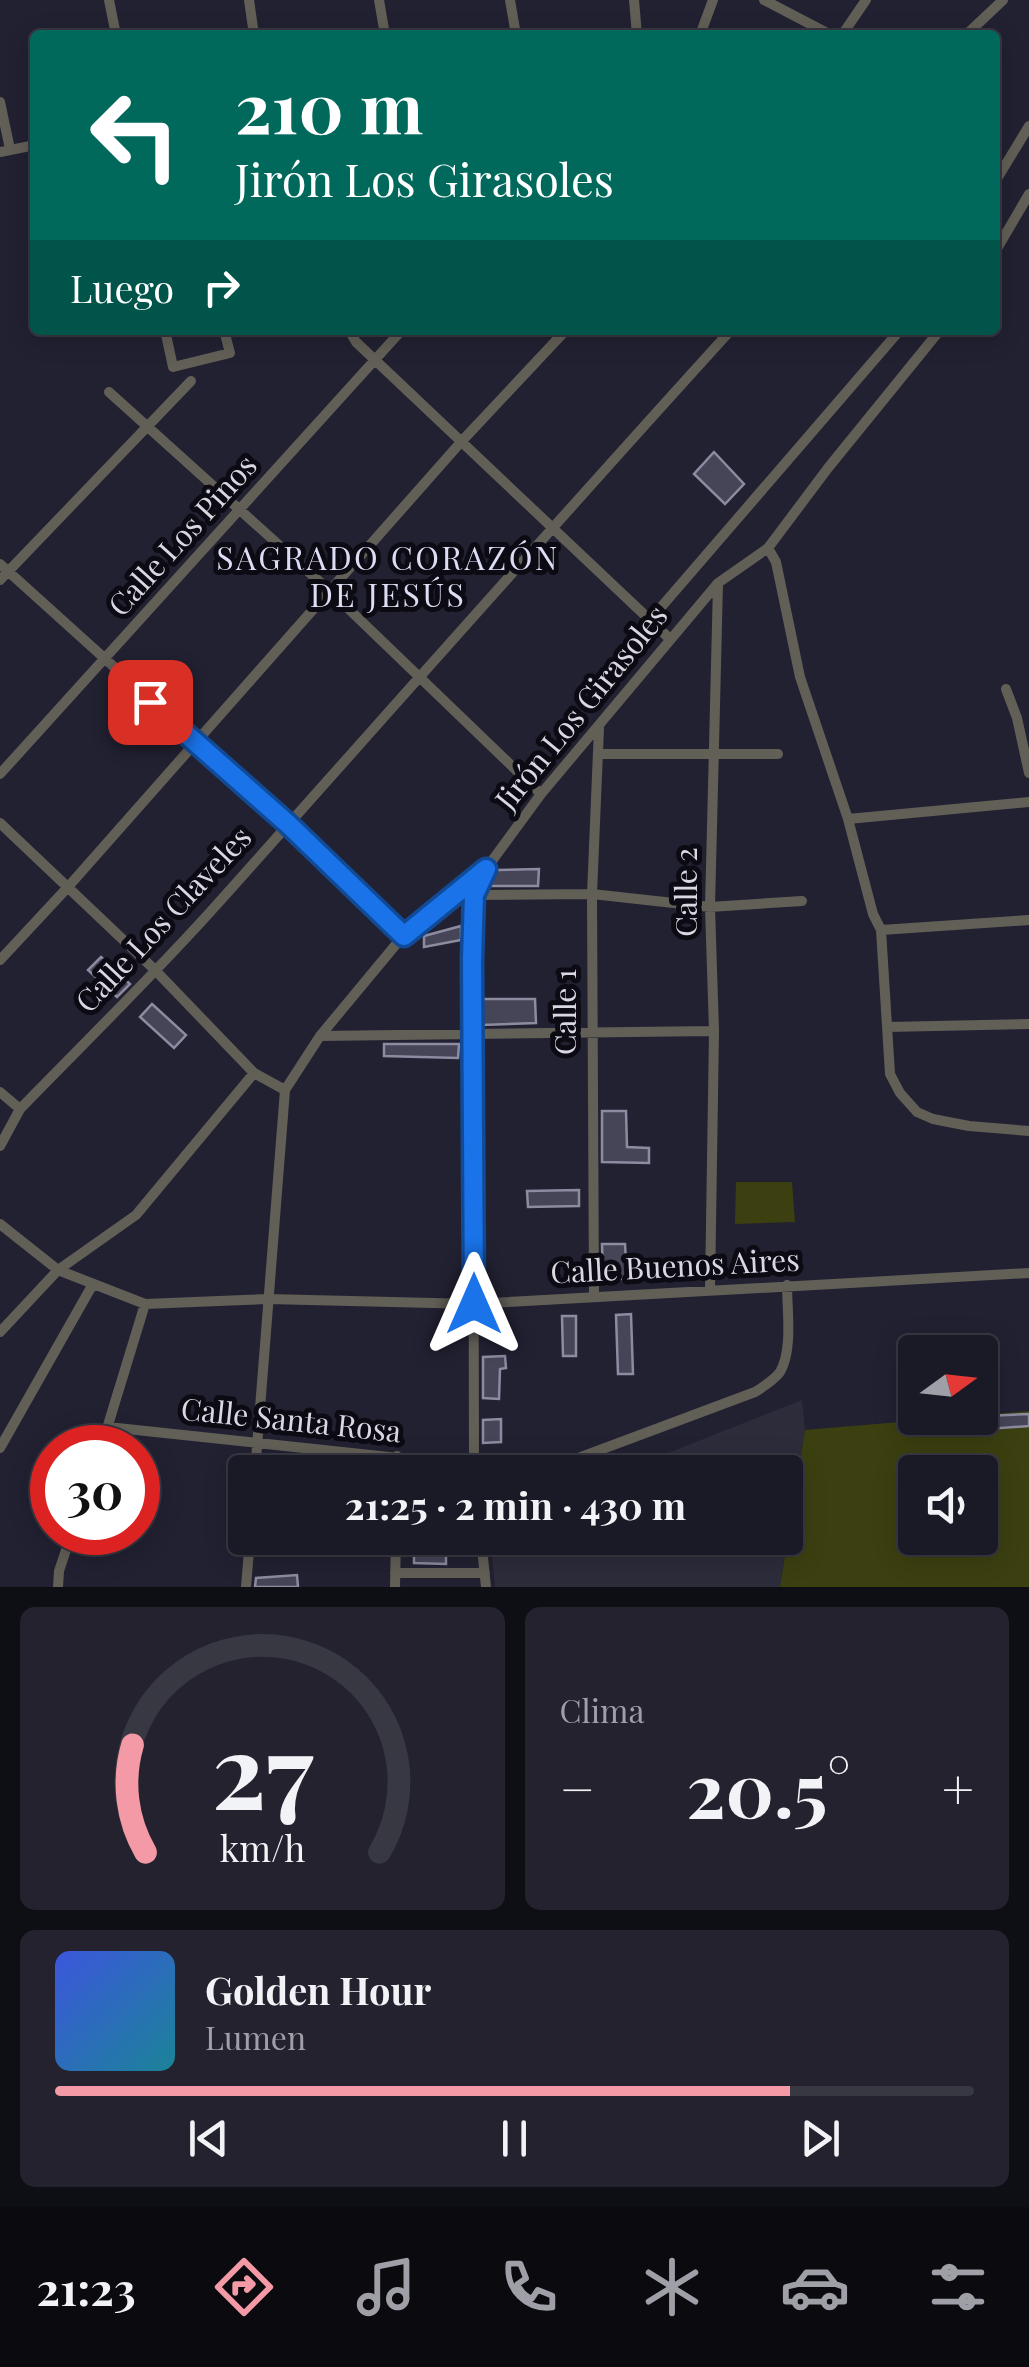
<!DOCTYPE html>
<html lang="es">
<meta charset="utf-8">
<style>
body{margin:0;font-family:"Playfair Display",serif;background:#23222e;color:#f1f3f6;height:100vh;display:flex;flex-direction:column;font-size:38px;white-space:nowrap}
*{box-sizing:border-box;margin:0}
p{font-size:32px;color:#9fa0a7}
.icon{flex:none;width:55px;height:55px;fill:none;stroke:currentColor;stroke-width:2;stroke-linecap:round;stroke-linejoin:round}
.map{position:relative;height:1587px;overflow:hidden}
.panel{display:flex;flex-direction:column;gap:20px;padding:20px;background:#0e0e15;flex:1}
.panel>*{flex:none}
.guide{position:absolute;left:30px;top:30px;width:970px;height:305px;border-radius:10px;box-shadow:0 5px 25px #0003,0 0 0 2px #383843;background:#00695c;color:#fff;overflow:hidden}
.needle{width:65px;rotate:75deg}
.fabs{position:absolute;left:898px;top:1335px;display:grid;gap:20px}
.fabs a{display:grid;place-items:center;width:100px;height:100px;border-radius:10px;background:#1a1926;box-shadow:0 5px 25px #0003,0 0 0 2px #383843;font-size:50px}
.speed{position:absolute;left:30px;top:1425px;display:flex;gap:20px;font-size:50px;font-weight:700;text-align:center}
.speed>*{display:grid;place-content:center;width:130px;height:130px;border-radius:50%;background:#1a1926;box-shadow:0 5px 25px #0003,0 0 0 2px #383843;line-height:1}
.speed .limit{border:15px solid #d22;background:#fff;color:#111}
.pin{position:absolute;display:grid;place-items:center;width:85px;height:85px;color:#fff;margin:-42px;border-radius:20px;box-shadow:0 5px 15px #0006}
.me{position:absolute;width:110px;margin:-55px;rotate:0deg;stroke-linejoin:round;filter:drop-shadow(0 0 8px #0008)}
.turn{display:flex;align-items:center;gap:35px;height:210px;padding:0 40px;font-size:45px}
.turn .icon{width:130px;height:130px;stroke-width:2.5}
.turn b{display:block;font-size:70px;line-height:85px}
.then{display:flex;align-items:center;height:95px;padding:0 40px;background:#0003;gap:20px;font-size:38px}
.big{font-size:75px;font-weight:700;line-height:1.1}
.panel .card{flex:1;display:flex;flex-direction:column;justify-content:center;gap:15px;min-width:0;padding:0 35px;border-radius:15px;background:#23222e}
.panel .dial{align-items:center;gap:0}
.dial svg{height:260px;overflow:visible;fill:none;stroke:#383843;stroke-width:7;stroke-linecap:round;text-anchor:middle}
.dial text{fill:#f1f3f6;stroke:none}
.song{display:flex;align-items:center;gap:30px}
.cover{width:120px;height:120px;border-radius:15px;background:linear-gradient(135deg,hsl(230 70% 55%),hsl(190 70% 35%))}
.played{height:10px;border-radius:5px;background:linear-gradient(90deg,#f49aa6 80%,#383843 80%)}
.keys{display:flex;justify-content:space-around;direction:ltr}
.heat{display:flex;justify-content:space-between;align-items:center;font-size:55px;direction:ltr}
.panel .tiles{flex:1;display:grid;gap:20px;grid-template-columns:1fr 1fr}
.card:last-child{grid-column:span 2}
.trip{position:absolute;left:228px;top:1455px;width:575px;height:100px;border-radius:10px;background:#1a1926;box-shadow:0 5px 25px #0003,0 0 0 2px #383843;font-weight:700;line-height:100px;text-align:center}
.tabs{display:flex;height:160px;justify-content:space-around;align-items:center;background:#0a0a0f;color:#9fa0a7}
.tabs .icon{width:70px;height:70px}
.tabs .active{color:#f49aa6}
.tabs b{font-size:45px;color:#f1f3f6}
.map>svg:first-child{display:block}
.education{fill:#2d2c3b}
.green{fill:#3c4010;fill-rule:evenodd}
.building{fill:#464558;stroke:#8c8ba0;stroke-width:2.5}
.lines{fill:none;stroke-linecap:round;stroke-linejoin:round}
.minor{stroke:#625f57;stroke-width:10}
.route-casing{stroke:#114b97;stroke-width:25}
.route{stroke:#1a73e8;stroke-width:18}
.labels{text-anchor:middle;stroke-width:10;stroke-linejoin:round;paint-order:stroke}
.street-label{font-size:30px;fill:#d8d8e3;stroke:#0c0b13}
.neighbourhood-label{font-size:32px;letter-spacing:2.5px;fill:#dcdcf3;stroke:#0c0b13}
</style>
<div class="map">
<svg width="1029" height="1587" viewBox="0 0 1029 1587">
<rect width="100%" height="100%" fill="#222132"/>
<!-- education -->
<path class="education" d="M802,1400l3,30 -25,157h-285l-5,-49h295v-66h-165z"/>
<!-- green -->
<path class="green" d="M736,1182h56l3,40 -60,2z
M1029,1411v176h-249l25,-157zM915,1472h65v66h-65z"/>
<!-- building -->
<path class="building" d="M714,452l30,32 -19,20 -31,-30z
M539,869l-1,17h-50l8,-16z
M461,926v14l-37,7v-11z
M101,957l29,27 -13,13 -29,-27z
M482,999h53l1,24 -54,2z
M152,1004l34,31 -12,13 -34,-31z
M384,1044h75l-1,14 -74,-2z
M602,1111h24l1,36 22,1v15l-47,-1z
M579,1190v16l-51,1 -1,-16z
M602,1244h23l2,35h-24z
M631,1314l2,60h-15l-2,-59z
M562,1316h14v40h-13z
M505,1356l1,12 -6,1 -1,30 -16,-1v-41z
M1029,1414v12l-42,3v-13z
M501,1419v23l-18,1v-23z
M414,1538h32v26l-32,-1z
M297,1575l1,12h-43l1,-9z"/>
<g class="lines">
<!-- minor -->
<path class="minor" d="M109,0l7,35
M249,0l5,35
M379,0l6,35
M510,0l6,35
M634,0l3,35
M764,0l67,35
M700,35l13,-35
M842,35l24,-35
M966,35l37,-35
M0,102l10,47
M0,152l35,-7
M995,182l34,-56
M995,252l34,-58
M165,330l8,37 57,-14 -6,-23
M349,330l7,12 314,297
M109,392l222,200 210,202
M768,548l8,14 24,115 48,142 25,95 8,16 9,144 10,19 17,19 16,7 36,7 60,5
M0,564l287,259 116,113
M0,580l191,-199
M650,620l250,-290
M1006,689l11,29 12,55
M598,754h180
M0,774l401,-443
M848,819l181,-17
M0,823l155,147 99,103
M474,895l118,-1 118,13 92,-6
M881,930l148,-10
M0,960l68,-73 393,-445 105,-112
M887,1027l142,-3
M320,1036l394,-5
M0,1092l20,17
M0,1146l20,-37c67,-69 136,-136 200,-208 170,-190 339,-382 511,-571
M0,1224l58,46 87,34 123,-5 206,5 555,-31
M710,1289l4,-258 -4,-124 8,-323
M594,1297l-2,-403 7,-166
M0,1332l58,-62 78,-55 118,-142 31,17
M108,1427l365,39 92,-3 190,-71c8,-5 19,-12 25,-20 13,-22 7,-62 7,-87
M0,1448l93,-164
M101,1448l44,-144
M255,1472l30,-382 35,-54 83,-100 83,-67 55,-75 177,-211 50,-35 60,-80 112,-138
M397,1472v-16
M474,1472l-1,-513 1,-64 11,-24
M481,1538l5,49
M395,1573h90
M58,1587l1,-16 13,-39
M246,1587l4,-49
M395,1587l1,-49"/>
</g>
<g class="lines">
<defs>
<path id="route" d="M150,702l138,122 116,112 82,-67 -12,26 -2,64 2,345"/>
</defs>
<!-- route casing -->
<use href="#route" class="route-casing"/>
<!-- route -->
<use href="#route" class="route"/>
</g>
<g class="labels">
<!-- street labels -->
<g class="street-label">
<text transform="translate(183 536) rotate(-48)" y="10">Calle Los Pinos</text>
<text transform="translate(582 708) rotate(-51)" y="10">Jirón Los Girasoles</text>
<text transform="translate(687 892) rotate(-90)" y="10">Calle 2</text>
<text transform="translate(164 920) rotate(-47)" y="10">Calle Los Claveles</text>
<text transform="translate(566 1012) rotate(-90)" y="10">Calle 1</text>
<text transform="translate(675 1267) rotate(-3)" y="10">Calle Buenos Aires</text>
<text transform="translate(291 1421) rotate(6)" y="10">Calle Santa Rosa</text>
</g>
<!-- neighbourhood labels -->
<g class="neighbourhood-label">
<text x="388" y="570">SAGRADO CORAZÓN<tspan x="388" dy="37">DE JESÚS</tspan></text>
</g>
</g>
</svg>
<div class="fabs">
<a><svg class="needle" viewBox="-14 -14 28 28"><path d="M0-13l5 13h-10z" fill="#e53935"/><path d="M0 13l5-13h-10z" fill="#9fa0a7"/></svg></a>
<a><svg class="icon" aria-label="sound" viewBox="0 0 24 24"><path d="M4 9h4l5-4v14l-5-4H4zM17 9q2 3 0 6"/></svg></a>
</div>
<div class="speed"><div class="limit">30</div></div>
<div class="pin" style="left:150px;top:702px;background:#d93025"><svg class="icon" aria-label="arrive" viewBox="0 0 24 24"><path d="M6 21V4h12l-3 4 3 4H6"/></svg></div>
<svg class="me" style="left:474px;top:1304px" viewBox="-20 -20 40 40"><path d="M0-17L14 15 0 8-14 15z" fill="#1a73e8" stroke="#fff" stroke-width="4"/></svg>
<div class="trip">21:25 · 2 min · 430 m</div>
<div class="guide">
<div class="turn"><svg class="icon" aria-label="left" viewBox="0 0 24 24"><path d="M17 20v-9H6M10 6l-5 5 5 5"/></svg><div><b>210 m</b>Jirón Los Girasoles</div></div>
<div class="then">Luego<svg class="icon" aria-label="right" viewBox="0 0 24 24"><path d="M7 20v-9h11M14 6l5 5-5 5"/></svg></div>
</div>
</div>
<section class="panel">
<div class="tiles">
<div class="card dial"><svg viewBox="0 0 100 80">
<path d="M14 69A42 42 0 1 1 86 69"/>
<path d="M14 69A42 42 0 0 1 10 36" stroke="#f49aa6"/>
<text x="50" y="56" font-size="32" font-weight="700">27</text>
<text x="50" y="72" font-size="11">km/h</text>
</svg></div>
<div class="card"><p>Clima</p>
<div class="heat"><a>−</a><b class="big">20.5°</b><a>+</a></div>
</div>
<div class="card">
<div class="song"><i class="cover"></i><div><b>Golden Hour</b><p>Lumen</p></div></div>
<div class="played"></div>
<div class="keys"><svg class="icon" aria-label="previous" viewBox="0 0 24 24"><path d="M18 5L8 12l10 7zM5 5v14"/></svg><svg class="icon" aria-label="pause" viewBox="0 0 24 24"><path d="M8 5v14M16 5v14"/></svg><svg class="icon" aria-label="next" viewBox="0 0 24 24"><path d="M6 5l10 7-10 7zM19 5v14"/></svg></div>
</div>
</div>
</section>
<nav class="tabs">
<b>21:23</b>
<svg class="icon active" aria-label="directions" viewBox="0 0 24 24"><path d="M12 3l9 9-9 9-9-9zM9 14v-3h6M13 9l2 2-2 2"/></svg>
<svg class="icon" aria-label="music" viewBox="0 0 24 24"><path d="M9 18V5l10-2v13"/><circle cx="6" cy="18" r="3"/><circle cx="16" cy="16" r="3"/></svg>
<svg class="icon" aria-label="phone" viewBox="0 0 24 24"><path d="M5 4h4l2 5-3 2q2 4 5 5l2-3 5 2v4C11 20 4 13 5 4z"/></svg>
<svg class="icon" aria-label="climate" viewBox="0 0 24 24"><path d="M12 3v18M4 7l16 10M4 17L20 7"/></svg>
<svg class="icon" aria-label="car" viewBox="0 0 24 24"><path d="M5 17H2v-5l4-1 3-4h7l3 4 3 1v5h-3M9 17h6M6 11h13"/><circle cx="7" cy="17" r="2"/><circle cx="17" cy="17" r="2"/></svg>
<svg class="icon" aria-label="filters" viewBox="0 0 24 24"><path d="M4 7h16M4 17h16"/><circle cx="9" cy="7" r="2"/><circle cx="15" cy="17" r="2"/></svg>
</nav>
